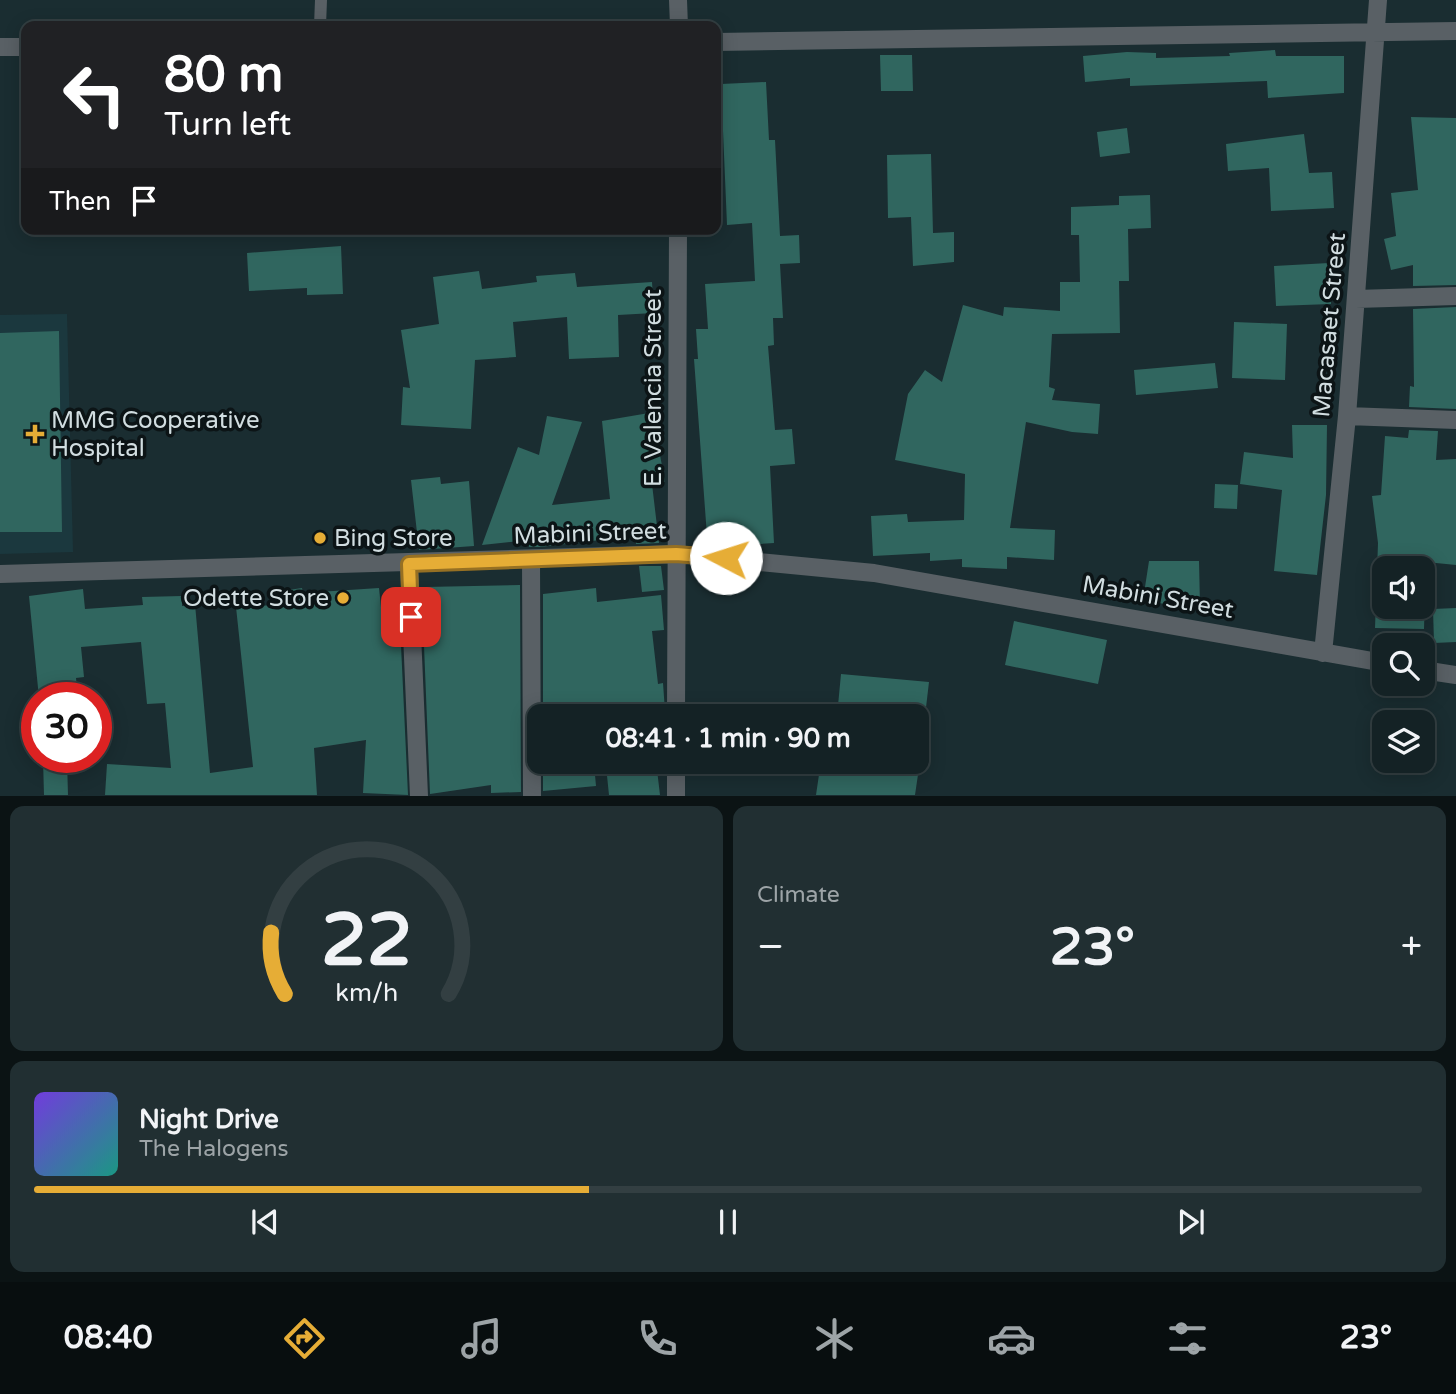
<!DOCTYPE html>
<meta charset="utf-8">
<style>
body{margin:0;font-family:"Varela Round",sans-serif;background:#212f32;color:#f1f3f6;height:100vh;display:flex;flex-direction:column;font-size:26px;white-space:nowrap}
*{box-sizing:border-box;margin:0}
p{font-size:23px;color:#9da4a7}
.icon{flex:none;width:38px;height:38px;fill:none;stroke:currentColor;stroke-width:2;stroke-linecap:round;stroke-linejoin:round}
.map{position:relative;height:796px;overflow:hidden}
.panel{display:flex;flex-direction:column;gap:10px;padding:10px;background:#0b1314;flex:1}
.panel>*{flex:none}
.top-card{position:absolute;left:21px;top:21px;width:700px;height:214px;border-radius:14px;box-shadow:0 4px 18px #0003,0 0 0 2px #333f42;background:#202124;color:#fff;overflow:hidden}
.tools{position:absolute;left:1372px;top:556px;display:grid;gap:14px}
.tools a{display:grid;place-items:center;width:63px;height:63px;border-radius:14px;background:#142225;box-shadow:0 4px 18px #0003,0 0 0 2px #333f42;font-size:35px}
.speed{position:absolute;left:21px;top:682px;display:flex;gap:14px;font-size:35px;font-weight:700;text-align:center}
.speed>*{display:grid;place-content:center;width:91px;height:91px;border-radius:50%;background:#142225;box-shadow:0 4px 18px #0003,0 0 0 2px #333f42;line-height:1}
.speed .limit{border:10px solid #d22;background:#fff;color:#111}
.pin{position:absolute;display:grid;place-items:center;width:60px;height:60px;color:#fff;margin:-30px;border-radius:14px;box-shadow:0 4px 10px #0006}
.me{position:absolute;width:77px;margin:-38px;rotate:275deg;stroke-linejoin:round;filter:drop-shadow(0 0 5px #0008)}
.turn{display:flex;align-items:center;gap:24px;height:147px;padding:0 28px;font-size:32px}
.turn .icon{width:91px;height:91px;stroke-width:2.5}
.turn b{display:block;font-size:49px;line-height:60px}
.then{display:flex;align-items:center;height:66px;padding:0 28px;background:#0003;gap:14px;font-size:26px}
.big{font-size:52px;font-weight:700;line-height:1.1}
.panel .widget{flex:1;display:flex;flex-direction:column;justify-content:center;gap:10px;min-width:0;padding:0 24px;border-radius:14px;background:#212f32}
.panel .dial{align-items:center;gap:0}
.dial svg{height:182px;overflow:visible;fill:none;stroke:#333f42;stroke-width:7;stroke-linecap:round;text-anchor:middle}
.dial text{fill:#f1f3f6;stroke:none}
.song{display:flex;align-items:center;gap:21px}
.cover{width:84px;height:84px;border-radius:10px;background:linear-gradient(135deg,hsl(260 70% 55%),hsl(170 70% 35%))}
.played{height:7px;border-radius:4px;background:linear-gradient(90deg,#e6ad36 40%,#333f42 40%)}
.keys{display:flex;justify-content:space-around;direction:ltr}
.heat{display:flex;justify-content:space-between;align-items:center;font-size:38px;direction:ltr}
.panel .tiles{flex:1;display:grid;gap:10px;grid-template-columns:1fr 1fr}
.widget:last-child{grid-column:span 2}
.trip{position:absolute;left:527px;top:704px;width:402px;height:70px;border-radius:14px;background:#142225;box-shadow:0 4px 18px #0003,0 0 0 2px #333f42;font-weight:700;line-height:70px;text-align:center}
.menu{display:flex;height:112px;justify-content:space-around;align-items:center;background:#080e0f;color:#9da4a7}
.menu .icon{width:49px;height:49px}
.menu .on{color:#e6ad36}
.menu b{font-size:32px;color:#f1f3f6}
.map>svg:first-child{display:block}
.built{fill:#1b383e}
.building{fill:#30665f;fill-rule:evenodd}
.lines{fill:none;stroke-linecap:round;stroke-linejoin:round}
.service{stroke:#596065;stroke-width:12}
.minor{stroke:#596065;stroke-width:18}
.route-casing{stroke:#967023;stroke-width:18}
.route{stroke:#e6ad36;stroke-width:12}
.poi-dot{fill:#e6ad36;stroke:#0c1416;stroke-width:2.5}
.labels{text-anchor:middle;stroke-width:7;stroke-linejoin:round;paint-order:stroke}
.street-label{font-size:24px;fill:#d1dde0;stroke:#0c1416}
.poi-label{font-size:24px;fill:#d1dde0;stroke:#0c1416;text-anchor:start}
</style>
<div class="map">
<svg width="1456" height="796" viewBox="0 0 1456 796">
<rect width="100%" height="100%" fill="#1a2d31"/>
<!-- built -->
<path class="built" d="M67,314l6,238 -73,2v-239z"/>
<!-- building -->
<path class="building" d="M1275,50l1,6h68v37l-76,5 -1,-17 -137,5v-8l-45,4 -2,-26 44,-4 29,1v5l74,-2 -1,-3z
M880,55h32l1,36h-32z
M766,82l3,58h6l5,96 19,-1 1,28 -20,1 3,54h-10l1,27 -6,1 7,84 17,-1 3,35 -25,2 4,77 -28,2 -1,-11 -38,2 -13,-177h4l-2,-30h12l-3,-45 50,-3 -3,-58 -25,2 -6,-141z
M1411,117l45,1v167l-43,1v-21l-22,5 -7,-31 12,-3 -5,-43 27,-3z
M1127,128l3,25 -30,4 -3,-25z
M1304,134l5,39 23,-1 2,36 -63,3 -2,-43 -41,3 -2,-27z
M931,154l2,79 21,-1v30l-41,4 -2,-49 -23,1 -1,-63z
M1150,195l1,33 -23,1 1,52h-10l1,52 -68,1 -3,53 6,2 -3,11 48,4 -2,30 -26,-2 -46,-10 -16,106 45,2 -1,30 -47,-3v12l-45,-2v-8l-32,2v-8l-57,3 -2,-40 36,-2 1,8 56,-2 1,-46 -70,-14 13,-66 17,-24 17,12 21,-77 40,11 1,-9 56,4v-29h20l-1,-47h-8v-28l48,-2v-9z
M341,246l2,48 -36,1v-7l-58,3 -2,-38z
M1329,263l2,41 -55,2 -2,-40z
M479,271l3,18 55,-7 -1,-6 39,-3 2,14 75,-5 2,31 -36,2 1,42 -50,2 -2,-42 -54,5 3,35 -41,3 -4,69 -70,-4 2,-38 7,1 -9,-58 38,-6 -6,-47z
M1456,307v102l-47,-2 1,-21 4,1 -1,-78z
M1234,322l53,2 -2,56 -53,-2z
M59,331l3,201h-62v-199z
M1215,363l3,25 -82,7 -2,-25z
M649,413l6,43 5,-1 5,27 -13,2 7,59 -23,1 -1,-8 -95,11h-11l-1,-7 -46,5 36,-98 21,8 8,-39 35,6 -30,83 58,-6 -8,-78z
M1292,425h35l-1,70 -9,80 -43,-4 8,-81 -42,-6 4,-32 49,6z
M1409,430l29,1 -2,29 20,-1v106l-30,-3 -2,67 -49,-1 3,-85 -6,-47 9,-1 4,-59 23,2zM1384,569h39v38h-39z
M440,477l1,7 28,-3 5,65 -55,4 -8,-70z
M1215,484l23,1 -1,24 -23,-1z
M1149,561h50l1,44 -25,1 -32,-6z
M639,566h22l3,24 -22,2z
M520,585l1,207 -30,1v-8l-61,9 -7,-173 2,-1v-33z
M302,588l1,5 76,-5 4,38 17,-2 8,171 -45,-2 3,-53 -52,8 3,47h-212l2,-31 64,4 -6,-65 -18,1 -6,-62 -60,5 3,30 -8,1 2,20h-39l-10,-102 54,-7 2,20 58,-4 -1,-8 40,-1v10l13,-2 15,169 43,-6 -17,-160 41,-2 -2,-13z
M596,588l1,14 64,-7 3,35 -12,1 6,53 5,-1 2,28 -48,5h-74v-122z
M1456,608v34l-22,1 -1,-34z
M1014,621l93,19 -9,44 -93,-19z
M841,674l88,8 -4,34h-88z
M43,759h24l1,36h-24z
M656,761l4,34h-51l-3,-29z
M821,761h99l-5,34h-99z
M594,764l2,22 -53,5v-21z"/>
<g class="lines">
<!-- service -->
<path class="service" d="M320,26l1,-26"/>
<!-- minor -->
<path class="minor" d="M678,0l1,26
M716,42l740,-11
M0,47h26
M1356,299l100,-3
M1347,416l109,4
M531,560l1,236
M409,564l10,232
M0,574l676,-20 198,19 510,90
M1323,653l24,-237 31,-416
M1423,670l33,5
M676,716l2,-487
M676,796v-35"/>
</g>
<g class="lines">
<defs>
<path id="route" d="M411,617l-2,-53 267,-10 50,4"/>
</defs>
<!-- route casing -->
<use href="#route" class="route-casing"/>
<!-- route -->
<use href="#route" class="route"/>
</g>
<!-- markers -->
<g class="poi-dot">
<path d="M31.5 423.5h7v7h7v7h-7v7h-7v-7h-7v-7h7z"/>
<circle cx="320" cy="538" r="7"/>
<circle cx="343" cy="598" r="7"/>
</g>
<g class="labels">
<!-- street labels -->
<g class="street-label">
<text transform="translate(1329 325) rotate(-85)" y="8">Macasaet Street</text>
<text transform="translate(653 388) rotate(-90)" y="8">E. Valencia Street</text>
<text transform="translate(590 533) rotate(-2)" y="8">Mabini Street</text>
<text transform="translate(1158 597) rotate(10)" y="8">Mabini Street</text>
</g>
<!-- poi labels -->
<g class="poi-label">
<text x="51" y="428">MMG Cooperative<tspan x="51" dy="28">Hospital</tspan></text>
<text x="334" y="546">Bing Store</text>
<text x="329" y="606" text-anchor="end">Odette Store</text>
</g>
</g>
</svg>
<div class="tools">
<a><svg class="icon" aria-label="sound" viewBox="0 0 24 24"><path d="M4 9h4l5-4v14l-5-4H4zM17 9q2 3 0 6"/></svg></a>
<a><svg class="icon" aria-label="search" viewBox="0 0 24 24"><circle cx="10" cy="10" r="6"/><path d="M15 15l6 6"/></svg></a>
<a><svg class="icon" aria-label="layers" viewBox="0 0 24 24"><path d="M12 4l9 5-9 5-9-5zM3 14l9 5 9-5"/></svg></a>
</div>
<div class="speed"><div class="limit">30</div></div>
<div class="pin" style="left:411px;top:617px;background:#d93025"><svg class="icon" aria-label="arrive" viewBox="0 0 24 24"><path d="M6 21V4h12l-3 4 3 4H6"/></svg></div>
<svg class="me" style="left:726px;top:558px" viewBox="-20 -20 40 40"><circle r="19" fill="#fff"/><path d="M0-13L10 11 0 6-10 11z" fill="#e6ad36"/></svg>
<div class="trip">08:41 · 1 min · 90 m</div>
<div class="top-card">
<div class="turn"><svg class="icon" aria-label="left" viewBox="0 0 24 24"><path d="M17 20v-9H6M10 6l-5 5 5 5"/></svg><div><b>80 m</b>Turn left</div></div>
<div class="then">Then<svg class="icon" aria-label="arrive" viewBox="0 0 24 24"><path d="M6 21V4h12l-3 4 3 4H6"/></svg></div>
</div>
</div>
<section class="panel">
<div class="tiles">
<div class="widget dial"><svg viewBox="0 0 100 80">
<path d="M14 69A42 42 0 1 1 86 69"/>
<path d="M14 69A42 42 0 0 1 8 42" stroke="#e6ad36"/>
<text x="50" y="56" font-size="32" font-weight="700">22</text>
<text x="50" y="72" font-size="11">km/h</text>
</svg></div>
<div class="widget"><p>Climate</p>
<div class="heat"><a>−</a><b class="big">23°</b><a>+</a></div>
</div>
<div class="widget">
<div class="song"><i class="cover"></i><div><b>Night Drive</b><p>The Halogens</p></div></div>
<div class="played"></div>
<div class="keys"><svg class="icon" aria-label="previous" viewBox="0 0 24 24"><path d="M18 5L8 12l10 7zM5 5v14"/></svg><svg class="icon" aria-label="pause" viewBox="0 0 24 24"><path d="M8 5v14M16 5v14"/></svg><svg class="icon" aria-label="next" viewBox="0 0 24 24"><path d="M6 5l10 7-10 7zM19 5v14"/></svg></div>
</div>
</div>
</section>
<nav class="menu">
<b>08:40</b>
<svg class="icon on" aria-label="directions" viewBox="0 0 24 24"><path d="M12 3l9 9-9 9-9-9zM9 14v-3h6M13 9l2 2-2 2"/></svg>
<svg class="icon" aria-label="music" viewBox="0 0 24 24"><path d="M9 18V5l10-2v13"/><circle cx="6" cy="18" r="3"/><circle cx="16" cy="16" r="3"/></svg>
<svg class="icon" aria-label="phone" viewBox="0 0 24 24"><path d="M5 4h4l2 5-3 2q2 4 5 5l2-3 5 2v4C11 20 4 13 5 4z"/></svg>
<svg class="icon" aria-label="climate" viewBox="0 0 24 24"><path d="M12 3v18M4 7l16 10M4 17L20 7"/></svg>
<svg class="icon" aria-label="car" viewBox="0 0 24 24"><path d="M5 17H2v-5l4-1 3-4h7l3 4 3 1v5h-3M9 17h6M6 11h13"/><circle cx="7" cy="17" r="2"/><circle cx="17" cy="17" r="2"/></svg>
<svg class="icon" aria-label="filters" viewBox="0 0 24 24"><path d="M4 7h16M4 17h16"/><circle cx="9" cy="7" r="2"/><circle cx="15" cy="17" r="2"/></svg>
<b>23°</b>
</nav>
